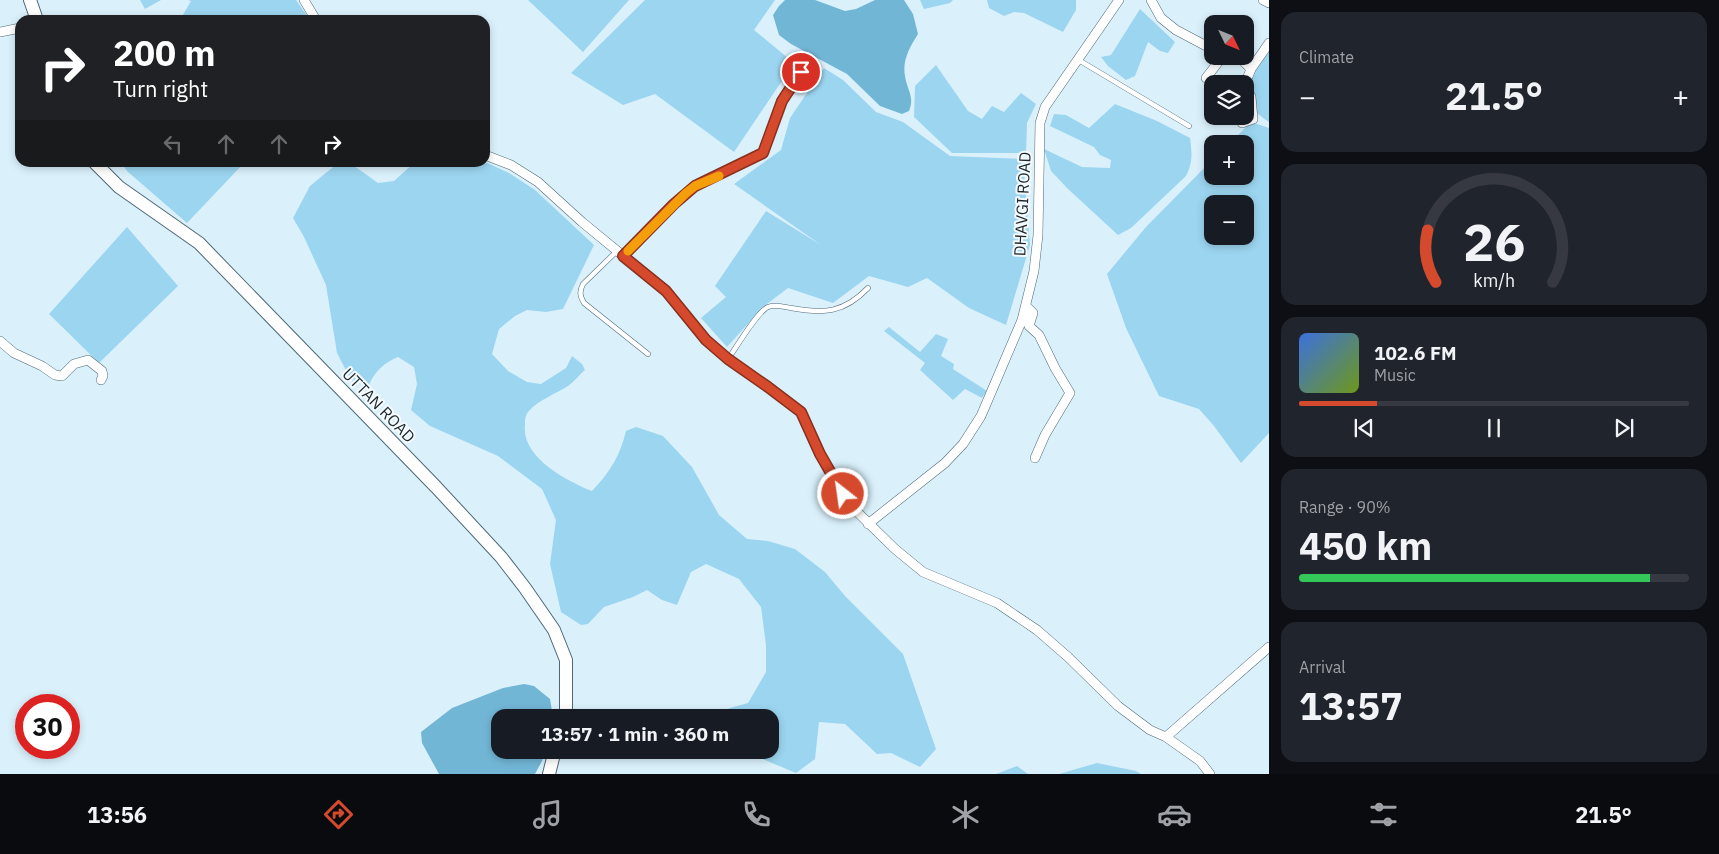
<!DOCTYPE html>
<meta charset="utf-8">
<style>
body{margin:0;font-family:"IBM Plex Sans",sans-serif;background:#20242c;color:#f1f3f6;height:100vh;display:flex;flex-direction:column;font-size:19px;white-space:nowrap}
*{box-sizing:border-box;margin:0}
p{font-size:16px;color:#9ea1a6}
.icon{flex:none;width:28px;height:28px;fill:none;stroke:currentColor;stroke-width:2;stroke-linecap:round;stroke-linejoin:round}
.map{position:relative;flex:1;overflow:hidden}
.sheet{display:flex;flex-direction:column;gap:12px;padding:12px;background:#0d0f14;width:450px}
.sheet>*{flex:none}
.top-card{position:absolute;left:15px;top:15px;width:475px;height:152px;border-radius:15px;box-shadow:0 2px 8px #0003;background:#202124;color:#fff;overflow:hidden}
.needle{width:32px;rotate:133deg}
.tools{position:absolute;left:1204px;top:15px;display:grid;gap:10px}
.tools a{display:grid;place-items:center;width:50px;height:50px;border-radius:10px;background:#171b24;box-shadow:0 2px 8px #0003;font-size:25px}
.speed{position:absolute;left:15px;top:694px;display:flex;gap:10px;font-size:25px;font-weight:700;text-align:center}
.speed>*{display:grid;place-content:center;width:65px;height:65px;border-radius:50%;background:#171b24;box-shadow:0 2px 8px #0003;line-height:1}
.speed .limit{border:8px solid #d22;background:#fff;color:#111}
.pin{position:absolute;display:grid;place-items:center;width:42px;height:42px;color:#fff;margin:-21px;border:2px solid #fff;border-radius:50%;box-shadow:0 1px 5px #0007}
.me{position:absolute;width:55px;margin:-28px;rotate:330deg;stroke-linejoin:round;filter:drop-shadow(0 0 4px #0008)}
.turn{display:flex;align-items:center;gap:18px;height:105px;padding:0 15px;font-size:22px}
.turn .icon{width:65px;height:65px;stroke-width:2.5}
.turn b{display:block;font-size:35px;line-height:42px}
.lanes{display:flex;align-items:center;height:48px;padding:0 15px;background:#0003;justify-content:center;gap:25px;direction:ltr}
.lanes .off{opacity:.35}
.big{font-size:38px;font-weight:700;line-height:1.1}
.sheet .tile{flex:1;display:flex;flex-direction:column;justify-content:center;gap:8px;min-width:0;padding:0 18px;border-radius:15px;background:#20242c}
.sheet .dial{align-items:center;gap:0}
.dial svg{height:130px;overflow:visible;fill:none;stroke:#363941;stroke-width:7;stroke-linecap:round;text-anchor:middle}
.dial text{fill:#f1f3f6;stroke:none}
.song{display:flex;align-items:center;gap:15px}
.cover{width:60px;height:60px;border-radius:8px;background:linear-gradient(135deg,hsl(220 70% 55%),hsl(80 70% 35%))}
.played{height:5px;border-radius:2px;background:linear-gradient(90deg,#d54a2d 20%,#363941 20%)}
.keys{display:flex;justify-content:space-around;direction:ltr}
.heat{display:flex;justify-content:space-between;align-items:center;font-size:28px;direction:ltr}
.charge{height:8px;border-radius:4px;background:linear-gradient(90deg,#34c759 90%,#363941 0)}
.trip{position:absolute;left:491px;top:709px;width:288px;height:50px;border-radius:15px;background:#171b24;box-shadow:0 2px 8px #0003;font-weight:700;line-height:50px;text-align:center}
.menu{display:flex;height:80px;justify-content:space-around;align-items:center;background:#090b0e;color:#9ea1a6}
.menu .icon{width:35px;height:35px}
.menu .active{color:#d54a2d}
.menu b{font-size:22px;color:#f1f3f6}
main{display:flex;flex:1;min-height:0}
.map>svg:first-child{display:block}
.green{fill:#9cd5f0;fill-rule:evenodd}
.water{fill:#72b6d6}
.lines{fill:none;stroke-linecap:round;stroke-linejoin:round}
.lane-casing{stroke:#4f6874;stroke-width:5.5}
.street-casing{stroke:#4f6874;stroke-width:10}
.secondary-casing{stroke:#4f6874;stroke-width:14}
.lane{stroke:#fff;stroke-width:4.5}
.street{stroke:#fff;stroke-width:9}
.secondary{stroke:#fff;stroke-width:12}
.route-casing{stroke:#8a301d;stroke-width:12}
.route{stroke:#d54a2d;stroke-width:9}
.slow{stroke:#f59e0b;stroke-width:9}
.labels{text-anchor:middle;stroke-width:4;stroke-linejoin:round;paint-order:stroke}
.street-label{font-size:16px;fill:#1d282d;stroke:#f5fbfe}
</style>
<main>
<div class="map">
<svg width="1269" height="774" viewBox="0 0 1269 774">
<rect width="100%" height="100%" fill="#daf1fc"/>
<!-- green -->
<path class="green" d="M140,0h21l-16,9z
M188,0h108l14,20h-130l11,-19z
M528,0h101l-46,52z
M645,0h130l-21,30 40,33 -60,89 -79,-58 -32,11 -52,-32z
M920,0h33l-3,3 -26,6z
M987,0h89v10l-13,22 -39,-19 -10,-1 -10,4 -15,-8z
M1140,9l35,33 -7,11 -8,-2 -12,-9 -13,34 -9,4 -18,-14 -7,-9 10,-2z
M1269,40v82c-12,-8 -24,-18 -24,-33z
M936,65l32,46 14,8 10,-13 12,6 17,-19 15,11 -9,19 -1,30h-74l-38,-36 1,-31z
M824,68l19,12 33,32 27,10 47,34 73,3 7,86 -24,80 -37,-17 -42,-30 -19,9 -39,-11 -36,27 -45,-15 -25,19 -36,40 -26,-29 25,-21 -11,-11 51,-75 55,34 -87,-61 47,-34 9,-32z
M1115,104l42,17 33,17c2,15 3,24 -4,38l-55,52 -13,7 -50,-46 -17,-18 -7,-22 38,18 28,1 1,-8 -11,-5 -6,-8 -44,-21 4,-12 12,1 23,13z
M1251,122l18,6v305l-28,30 -27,-37 -15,-17 -40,-13 -33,-68 -19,-54 39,-47 66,-67v16h33v-32h-16zM1212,204h33v32h-33z
M485,162l24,11 26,17 59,55 -31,64 -17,3 -19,-2 -12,6 -16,13 -7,25 16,17 19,11 14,2 25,-16 6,-12 10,8 3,6c-6,5 -11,12 -17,16 -11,7 -31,15 -39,25 -4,4 -4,9 -4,14 -4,32 42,56 67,66 18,-19 28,-35 34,-60l10,-4 27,9 29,31 27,48 28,24 21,2 27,8 30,23 20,24 58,58 33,95 -16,18 -29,-14 -14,1 -32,-30 -26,-2 -4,37 -19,14 -55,-23h29v-32l-64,-1 24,-9 18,-5 18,-31v-27l-5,-38 -22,-28 -33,-15 -15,8 -14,33 -15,-5 -15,-10 -14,7 -29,10 -16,17 -7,1 -20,-13 -11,-48 6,-44 -14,-31 -44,-33 -68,-30 -19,-16 6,-26 -3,-17 -16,-10c-14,6 -23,14 -29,28l-18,-5 -14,-27 -11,-68 -22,-48 -11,-19 17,-32 28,-23h12l28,20 16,-2 20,-18z
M121,163h123l-57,60 -59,-51z
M127,227l51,59 -79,77 -50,-49z
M889,327l31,25 16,-18 12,5 -7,17 13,8 -1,5 34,22 -5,7 -17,-9 -12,11 -33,-30 5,-7 -41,-32z
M1097,763l39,8 5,3h-82z
M1017,766l11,8h-32z"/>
<!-- water -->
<path class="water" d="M785,0h30l30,11 11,-2 19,-9h29l9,14 5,20c-8,13 -16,26 -13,42 2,14 10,21 4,35l-7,3 -22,-8 -33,-32 -56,-30 -12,-9 -6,-20 6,-9z
M524,684l10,2 16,13 3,18 -53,1v32h45l-3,11 -7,13h-96l-17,-31 -1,-11 31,-24 51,-20z"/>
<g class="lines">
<defs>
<path id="lane" d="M1077,59l112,67
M617,251l-34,33c-4,8 -3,12 1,19l64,51
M624,256l50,-52 21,-18 68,-33 19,-52 26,-38
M728,359c8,-11 29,-47 40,-52 7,-3 16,0 23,1 33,6 53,5 77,-20"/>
<path id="street" d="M304,0l12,20
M1151,0l10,18 15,12 36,19
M1263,0l6,3
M0,32l20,-4
M1228,56l14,4 9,9
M1206,78l17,-22
M1245,84l6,-15 18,-26
M1242,123l11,-4 -2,-22 -6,-12
M485,155l26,10 27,17 44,40 84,69 39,49 23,19 41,28 32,25 19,42 29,50 46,45 28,23 74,31 40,27 31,27 50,49 32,24 16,7 34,24 10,13
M1026,306l7,7 -4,13 10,9 16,33 15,25 -25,42 -10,23
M0,341l14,12 28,13 13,9 7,1 12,-12 14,-4 14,11 1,5 -2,4
M868,524l77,-61 18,-19 18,-28 41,-96 12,-49 4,-36 2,-112 5,-16 74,-107
M1166,737l103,-90"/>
<path id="secondary" d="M30,0l7,20
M94,162l25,25 80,56 237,244 65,70 24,31 29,42 12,30v58
M549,774l6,-24"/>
</defs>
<!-- lane casing -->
<use href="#lane" class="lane-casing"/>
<!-- street casing -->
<use href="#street" class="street-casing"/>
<!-- secondary casing -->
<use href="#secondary" class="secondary-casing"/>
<!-- lane -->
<use href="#lane" class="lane"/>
<!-- street -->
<use href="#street" class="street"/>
<!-- secondary -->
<use href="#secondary" class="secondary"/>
</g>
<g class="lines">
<defs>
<path id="route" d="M801,72l-19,29 -19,52 -68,33 -21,18 -51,52 43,35 40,49 22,19 40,28 33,25 19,42 23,40"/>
</defs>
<!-- route casing -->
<use href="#route" class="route-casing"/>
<!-- route -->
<use href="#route" class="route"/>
<!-- slow -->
<path class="slow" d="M628,251l58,-58 9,-7 24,-10"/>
</g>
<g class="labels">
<!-- street labels -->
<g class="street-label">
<text transform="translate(1022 204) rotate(-87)" y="6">DHAVGI ROAD</text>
<text transform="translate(379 405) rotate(46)" y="6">UTTAN ROAD</text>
</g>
</g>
</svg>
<div class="tools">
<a><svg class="needle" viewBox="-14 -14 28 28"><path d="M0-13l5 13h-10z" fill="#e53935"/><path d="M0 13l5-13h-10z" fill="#9ea1a6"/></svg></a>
<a><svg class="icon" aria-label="layers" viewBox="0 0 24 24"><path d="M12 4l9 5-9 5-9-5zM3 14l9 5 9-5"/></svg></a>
<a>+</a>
<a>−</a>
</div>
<div class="speed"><div class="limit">30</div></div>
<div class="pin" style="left:801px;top:72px;background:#d93025"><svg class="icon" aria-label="arrive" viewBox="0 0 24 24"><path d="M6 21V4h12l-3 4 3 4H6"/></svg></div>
<svg class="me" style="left:843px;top:494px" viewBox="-20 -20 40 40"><circle r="17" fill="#d54a2d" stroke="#fff" stroke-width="3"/><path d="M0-11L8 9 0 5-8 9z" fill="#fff"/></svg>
<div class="trip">13:57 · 1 min · 360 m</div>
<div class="top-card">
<div class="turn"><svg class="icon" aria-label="right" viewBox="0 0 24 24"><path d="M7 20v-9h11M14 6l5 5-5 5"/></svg><div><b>200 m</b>Turn right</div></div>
<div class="lanes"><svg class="icon off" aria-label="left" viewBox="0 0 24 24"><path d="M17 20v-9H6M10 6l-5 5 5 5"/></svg><svg class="icon off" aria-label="ahead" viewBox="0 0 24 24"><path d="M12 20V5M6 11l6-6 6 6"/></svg><svg class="icon off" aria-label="ahead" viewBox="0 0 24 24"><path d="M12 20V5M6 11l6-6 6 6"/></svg><svg class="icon" aria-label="right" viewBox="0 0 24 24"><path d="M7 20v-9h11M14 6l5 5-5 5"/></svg></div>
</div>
</div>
<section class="sheet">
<div class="tile"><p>Climate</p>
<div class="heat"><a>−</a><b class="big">21.5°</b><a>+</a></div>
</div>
<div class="tile dial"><svg viewBox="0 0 100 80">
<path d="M14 69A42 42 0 1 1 86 69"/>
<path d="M14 69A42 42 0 0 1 9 37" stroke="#d54a2d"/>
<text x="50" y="56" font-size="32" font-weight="700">26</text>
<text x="50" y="72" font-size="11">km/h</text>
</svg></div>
<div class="tile">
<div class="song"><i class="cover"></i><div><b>102.6 FM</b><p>Music</p></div></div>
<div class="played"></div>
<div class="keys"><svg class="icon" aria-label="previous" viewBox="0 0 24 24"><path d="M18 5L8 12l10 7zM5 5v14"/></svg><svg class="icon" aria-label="pause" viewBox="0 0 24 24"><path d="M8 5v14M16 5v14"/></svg><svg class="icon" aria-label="next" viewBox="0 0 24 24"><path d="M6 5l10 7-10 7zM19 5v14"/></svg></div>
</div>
<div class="tile"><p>Range · 90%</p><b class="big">450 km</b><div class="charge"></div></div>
<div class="tile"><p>Arrival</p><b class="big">13:57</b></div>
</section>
</main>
<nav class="menu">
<b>13:56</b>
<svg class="icon active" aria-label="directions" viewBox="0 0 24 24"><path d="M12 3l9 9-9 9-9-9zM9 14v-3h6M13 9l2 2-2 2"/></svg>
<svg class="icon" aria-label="music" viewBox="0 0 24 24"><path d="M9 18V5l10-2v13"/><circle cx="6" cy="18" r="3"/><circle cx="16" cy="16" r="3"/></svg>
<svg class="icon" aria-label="phone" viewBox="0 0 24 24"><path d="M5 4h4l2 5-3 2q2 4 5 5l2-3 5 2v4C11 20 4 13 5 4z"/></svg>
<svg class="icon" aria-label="climate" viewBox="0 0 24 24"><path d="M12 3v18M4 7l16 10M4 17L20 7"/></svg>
<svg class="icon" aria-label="car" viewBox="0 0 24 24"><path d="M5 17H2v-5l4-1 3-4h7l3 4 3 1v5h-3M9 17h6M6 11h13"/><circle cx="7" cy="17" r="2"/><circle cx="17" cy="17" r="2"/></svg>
<svg class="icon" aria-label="filters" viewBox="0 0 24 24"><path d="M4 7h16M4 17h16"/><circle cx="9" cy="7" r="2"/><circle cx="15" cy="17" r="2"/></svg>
<b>21.5°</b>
</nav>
